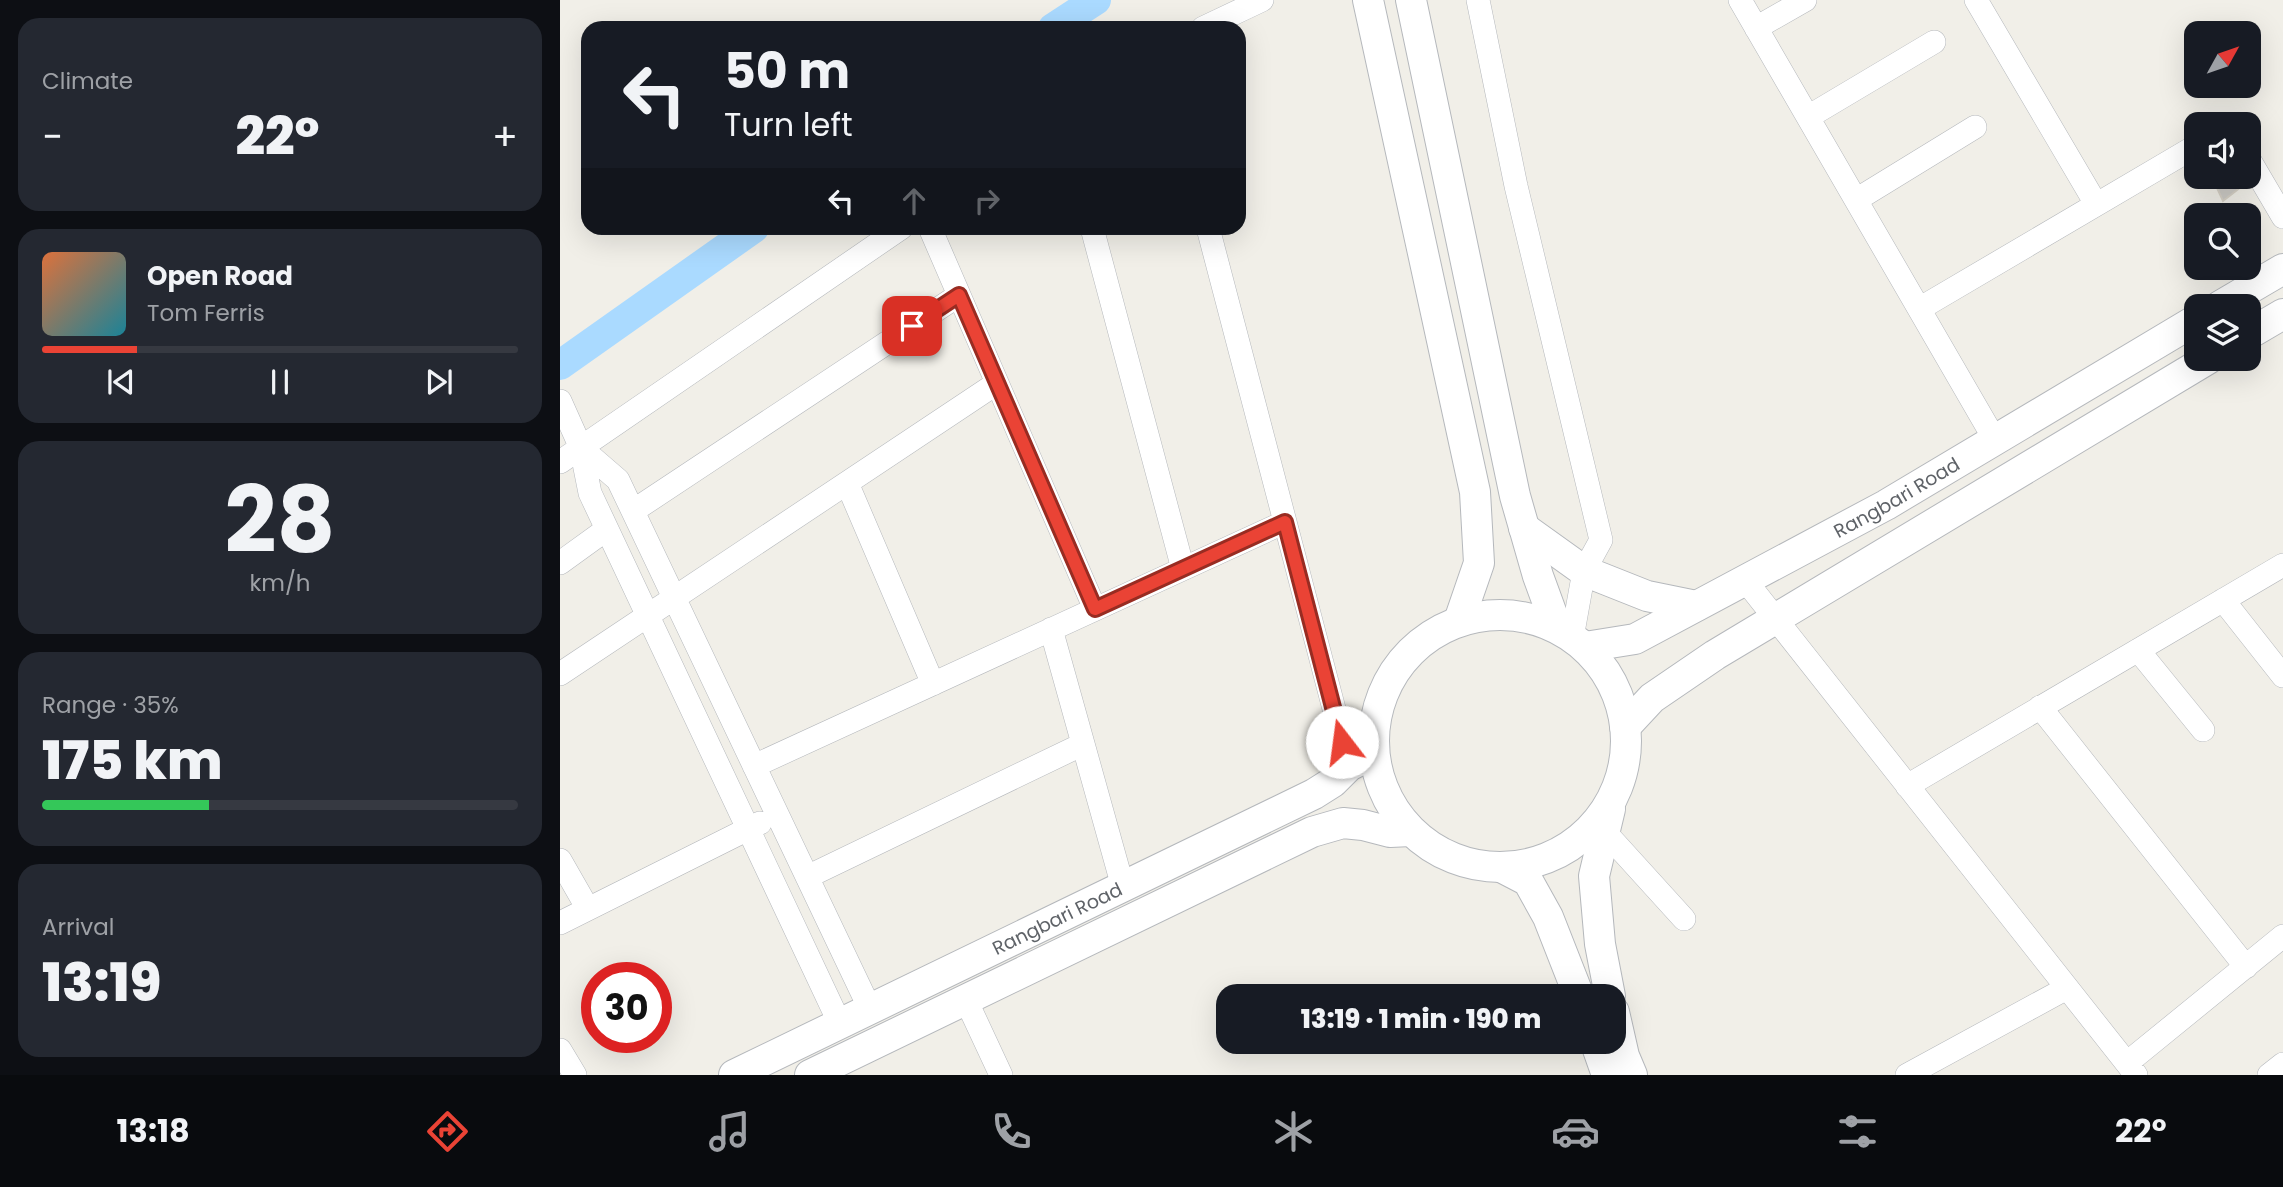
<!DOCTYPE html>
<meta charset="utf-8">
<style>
body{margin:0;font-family:Poppins,sans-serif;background:#242831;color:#f1f3f6;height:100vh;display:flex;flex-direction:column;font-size:26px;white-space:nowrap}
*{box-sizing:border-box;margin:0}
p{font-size:23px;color:#9ea1a6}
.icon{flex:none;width:38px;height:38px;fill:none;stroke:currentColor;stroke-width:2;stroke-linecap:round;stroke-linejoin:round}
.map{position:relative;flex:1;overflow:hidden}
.drawer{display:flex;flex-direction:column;gap:18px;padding:18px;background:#0d0f14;width:560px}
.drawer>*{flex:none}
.top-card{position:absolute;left:21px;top:21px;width:665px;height:214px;border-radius:21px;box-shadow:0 7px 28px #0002;background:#171b24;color:#f1f3f6;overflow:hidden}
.needle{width:46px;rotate:50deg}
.tools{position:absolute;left:1624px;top:21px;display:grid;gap:14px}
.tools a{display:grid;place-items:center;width:77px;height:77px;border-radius:14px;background:#171b24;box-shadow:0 7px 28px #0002;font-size:35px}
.speed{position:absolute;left:21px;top:962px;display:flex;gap:14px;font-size:35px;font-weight:700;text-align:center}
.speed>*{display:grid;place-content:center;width:91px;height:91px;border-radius:50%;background:#171b24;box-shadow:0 7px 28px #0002;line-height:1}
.speed .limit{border:10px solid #d22;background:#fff;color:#111}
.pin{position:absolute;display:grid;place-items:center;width:60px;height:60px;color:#fff;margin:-30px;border-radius:14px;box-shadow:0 4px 10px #0006}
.me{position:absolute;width:77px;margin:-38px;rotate:345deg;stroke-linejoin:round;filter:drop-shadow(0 0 5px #0008)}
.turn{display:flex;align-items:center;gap:24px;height:147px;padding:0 28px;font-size:32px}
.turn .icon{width:91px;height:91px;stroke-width:2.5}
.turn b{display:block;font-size:49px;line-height:60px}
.lanes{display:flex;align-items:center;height:66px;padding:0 28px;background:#0003;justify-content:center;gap:35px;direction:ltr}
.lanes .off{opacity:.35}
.big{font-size:52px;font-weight:800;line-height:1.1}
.drawer .widget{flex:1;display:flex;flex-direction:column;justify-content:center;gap:10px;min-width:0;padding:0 24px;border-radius:21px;background:#242831}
.drawer .dial{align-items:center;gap:0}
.dial b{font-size:91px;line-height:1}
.song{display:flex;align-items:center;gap:21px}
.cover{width:84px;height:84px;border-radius:10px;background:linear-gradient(135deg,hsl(20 70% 55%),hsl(190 70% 35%))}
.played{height:7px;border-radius:4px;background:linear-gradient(90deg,#ea4335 20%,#363941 20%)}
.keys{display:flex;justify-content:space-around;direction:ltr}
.heat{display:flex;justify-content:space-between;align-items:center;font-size:38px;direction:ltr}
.charge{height:10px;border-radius:5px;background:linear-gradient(90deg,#34c759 35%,#363941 0)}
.trip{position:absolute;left:656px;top:984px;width:410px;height:70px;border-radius:21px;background:#171b24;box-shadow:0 7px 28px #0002;font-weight:800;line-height:70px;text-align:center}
.tabs{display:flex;height:112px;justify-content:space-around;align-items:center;background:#090b0e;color:#9ea1a6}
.tabs .icon{width:49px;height:49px}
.tabs .active{color:#ea4335}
.tabs b{font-size:32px;color:#f1f3f6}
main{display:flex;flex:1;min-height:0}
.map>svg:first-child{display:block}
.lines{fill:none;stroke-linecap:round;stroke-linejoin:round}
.canal{stroke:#aadaff;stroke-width:30}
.building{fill:#cccac5;stroke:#d6d1c6;stroke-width:2}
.minor-casing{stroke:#b5b8bc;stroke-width:24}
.tertiary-casing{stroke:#b5b8bc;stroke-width:32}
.minor{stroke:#fff;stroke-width:23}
.tertiary{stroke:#fff;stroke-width:30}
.route-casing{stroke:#982c22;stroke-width:18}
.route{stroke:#ea4335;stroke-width:12}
.labels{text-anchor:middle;stroke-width:5;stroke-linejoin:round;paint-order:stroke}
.street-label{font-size:19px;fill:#5f6368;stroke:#fff}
</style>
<main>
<section class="drawer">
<div class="widget"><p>Climate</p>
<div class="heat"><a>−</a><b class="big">22°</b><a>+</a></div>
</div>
<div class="widget">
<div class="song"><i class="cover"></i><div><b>Open Road</b><p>Tom Ferris</p></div></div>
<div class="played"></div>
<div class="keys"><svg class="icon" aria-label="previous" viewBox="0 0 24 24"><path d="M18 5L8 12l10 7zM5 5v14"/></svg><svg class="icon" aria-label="pause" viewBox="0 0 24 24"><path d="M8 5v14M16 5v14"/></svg><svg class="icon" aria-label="next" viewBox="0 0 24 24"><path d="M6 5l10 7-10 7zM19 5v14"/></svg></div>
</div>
<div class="widget dial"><b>28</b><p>km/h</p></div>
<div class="widget"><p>Range · 35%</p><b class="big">175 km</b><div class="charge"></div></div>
<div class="widget"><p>Arrival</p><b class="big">13:19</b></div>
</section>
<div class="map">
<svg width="1723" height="1075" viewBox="0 0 1723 1075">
<rect width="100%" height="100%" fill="#f1efe8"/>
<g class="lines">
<!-- canal -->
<path class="canal" d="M493,28l43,-28
M0,365l194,-137"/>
</g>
<!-- building -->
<path class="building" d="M1652,177h37l1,3 -27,21z"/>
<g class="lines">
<defs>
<path id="minor" d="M918,0l38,186 85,354 -17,31 -12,67
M1180,0l255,440
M1416,0l120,204
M643,28l59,-28
M1196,28l49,-28
M1248,117l126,-75
M1689,159l34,58
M1296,200l119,-73
M370,228l165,381
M532,228l91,341
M648,228l141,538
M1359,309l277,-163
M0,401l21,47 9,45 250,531
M21,448l37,32 252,529
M0,462l341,-234
M287,483l86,201
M73,511l326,-216
M0,563l47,-34
M1185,580l391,495
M1663,600l60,76
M491,629l72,258
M1578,650l65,80
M0,674l437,-291
M1480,707l206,260
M194,766l531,-244
M1347,786l376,-221
M1045,832l79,87
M0,860l28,49
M247,877l276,-133
M0,923l200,-100
M406,1000l35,75
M0,1050l15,25
M1567,1063l156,-127
M1347,1075l160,-87
M1709,1075l14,-11"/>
<g id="tertiary">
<path d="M808,0l107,492 4,71 -20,58"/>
<path d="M851,0l104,496 23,80 19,52"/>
<path d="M1660,306l63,-37"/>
<path d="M1689,334l34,-20"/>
<path d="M964,528l60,43 63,25 49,10"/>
<circle cx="940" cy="741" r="126"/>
<path id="s1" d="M1025,647l50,-8 251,-134 310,-185"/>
<path d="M1065,727l27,-29 63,-43 493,-296"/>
<path d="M943,868l25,13 20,36 31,79"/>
<path d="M1050,996l-10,-52 -6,-68 16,-67"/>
<path d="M1054,1012l10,44 8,19"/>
<path d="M1035,1041l12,34"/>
<path id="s2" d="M174,1075l580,-281 19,-12 16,-16 25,-13"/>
<path d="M250,1075l502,-243 31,-9 20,2 27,7 21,-1"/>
</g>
</defs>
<!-- minor casing -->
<use href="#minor" class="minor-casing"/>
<!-- tertiary casing -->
<use href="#tertiary" class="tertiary-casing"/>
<!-- minor -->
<use href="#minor" class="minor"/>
<!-- tertiary -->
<use href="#tertiary" class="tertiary"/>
</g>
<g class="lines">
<defs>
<path id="route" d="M352,326l47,-31 136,314 190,-87 57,220"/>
</defs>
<!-- route casing -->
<use href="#route" class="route-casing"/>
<!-- route -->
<use href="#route" class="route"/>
</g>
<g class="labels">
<!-- street labels -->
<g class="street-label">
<text dy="7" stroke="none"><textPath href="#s1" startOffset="348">Rangbari Road</textPath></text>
<text dy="7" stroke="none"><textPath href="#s2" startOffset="359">Rangbari Road</textPath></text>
</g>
</g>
</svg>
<div class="tools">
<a><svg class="needle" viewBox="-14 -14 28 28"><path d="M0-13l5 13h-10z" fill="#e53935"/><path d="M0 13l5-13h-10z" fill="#9ea1a6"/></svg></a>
<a><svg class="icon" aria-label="sound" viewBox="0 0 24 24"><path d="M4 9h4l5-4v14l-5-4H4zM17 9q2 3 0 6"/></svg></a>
<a><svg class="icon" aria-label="search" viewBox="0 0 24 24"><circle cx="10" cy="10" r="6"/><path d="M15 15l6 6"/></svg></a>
<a><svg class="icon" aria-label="layers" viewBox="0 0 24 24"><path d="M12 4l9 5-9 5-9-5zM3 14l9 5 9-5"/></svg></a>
</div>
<div class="speed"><div class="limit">30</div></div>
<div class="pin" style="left:352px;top:326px;background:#d93025"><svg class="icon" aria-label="arrive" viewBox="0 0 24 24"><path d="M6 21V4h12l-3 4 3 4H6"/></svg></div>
<svg class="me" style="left:782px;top:742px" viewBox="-20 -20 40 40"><circle r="19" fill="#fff"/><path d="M0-13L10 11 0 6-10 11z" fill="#ea4335"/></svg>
<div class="trip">13:19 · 1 min · 190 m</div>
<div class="top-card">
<div class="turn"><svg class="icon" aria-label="left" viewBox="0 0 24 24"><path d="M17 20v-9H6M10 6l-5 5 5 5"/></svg><div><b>50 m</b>Turn left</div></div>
<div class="lanes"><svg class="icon" aria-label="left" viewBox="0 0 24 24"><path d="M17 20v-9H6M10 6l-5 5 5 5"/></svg><svg class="icon off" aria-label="ahead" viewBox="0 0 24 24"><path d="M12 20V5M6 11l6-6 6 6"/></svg><svg class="icon off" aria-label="right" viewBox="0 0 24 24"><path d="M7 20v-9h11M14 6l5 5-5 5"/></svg></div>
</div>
</div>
</main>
<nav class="tabs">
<b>13:18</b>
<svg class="icon active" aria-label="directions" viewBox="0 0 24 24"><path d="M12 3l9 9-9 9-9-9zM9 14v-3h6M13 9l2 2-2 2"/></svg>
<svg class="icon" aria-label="music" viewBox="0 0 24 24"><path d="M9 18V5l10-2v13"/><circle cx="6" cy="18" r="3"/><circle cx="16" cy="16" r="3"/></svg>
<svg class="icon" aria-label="phone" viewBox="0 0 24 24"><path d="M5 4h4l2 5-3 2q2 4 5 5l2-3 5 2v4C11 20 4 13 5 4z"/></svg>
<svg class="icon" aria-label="climate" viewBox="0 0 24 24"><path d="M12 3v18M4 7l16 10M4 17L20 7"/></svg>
<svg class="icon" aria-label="car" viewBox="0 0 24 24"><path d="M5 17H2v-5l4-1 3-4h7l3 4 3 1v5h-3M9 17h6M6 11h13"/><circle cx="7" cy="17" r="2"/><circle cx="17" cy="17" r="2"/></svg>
<svg class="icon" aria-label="filters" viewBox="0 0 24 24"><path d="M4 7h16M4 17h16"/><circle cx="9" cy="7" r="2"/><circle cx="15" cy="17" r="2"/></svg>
<b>22°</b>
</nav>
